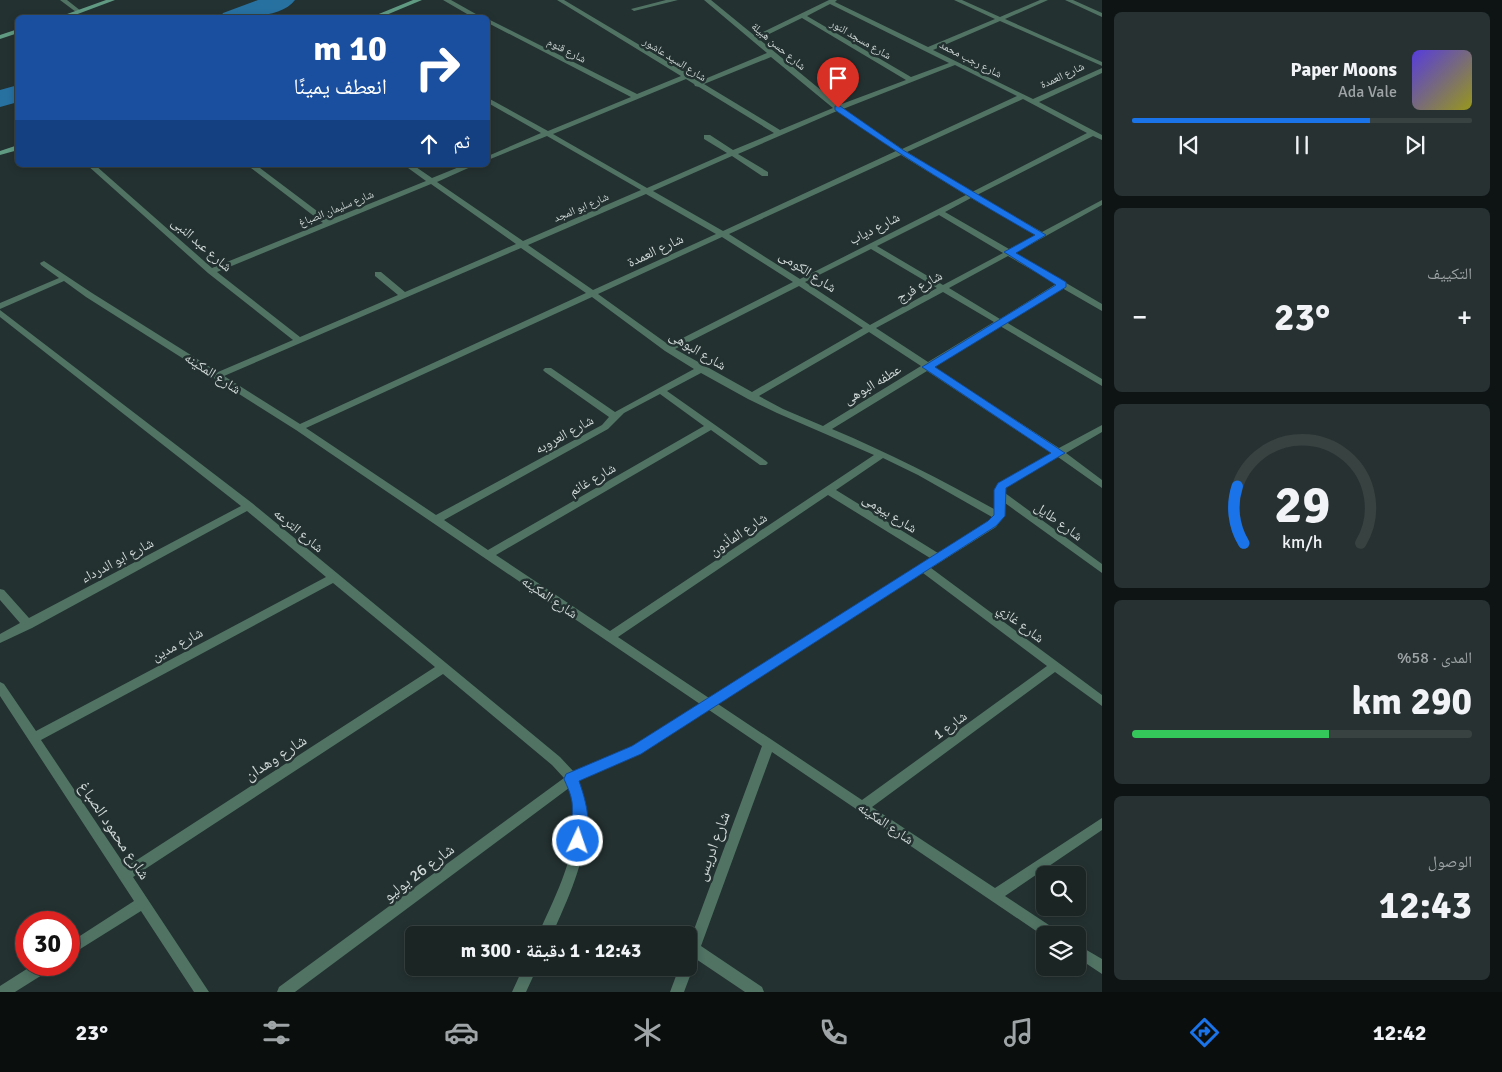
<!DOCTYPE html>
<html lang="ar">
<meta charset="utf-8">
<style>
body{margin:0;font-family:Signika,"Noto Naskh Arabic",sans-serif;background:#273131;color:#f1f3f6;direction:rtl;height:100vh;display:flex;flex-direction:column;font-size:19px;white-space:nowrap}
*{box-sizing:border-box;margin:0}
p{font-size:16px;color:#9fa5a6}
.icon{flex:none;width:28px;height:28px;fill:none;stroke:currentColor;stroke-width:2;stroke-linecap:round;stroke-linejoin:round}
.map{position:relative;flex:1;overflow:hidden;direction:ltr}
.panel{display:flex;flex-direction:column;gap:12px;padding:12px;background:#0e1414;width:400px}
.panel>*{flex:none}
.banner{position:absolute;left:15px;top:15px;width:475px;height:152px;border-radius:8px;box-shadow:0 2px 8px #0003,0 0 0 1px #384241;direction:rtl;background:#1a4fa0;color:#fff;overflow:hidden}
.buttons{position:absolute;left:1036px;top:866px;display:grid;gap:10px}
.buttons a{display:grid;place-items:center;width:50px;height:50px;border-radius:8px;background:#1a2524;box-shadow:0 2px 8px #0003,0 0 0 1px #384241;font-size:25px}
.speed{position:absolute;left:15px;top:911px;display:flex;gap:10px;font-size:25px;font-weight:700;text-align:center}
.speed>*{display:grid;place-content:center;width:65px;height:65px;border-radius:50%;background:#1a2524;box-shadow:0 2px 8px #0003,0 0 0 1px #384241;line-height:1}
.speed .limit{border:8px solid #d22;background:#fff;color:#111}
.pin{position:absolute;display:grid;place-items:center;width:42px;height:42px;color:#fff;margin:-51px -21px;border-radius:50% 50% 50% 0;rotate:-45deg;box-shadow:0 0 5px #0007}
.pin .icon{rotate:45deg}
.me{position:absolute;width:55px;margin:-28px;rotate:3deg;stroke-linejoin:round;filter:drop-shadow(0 0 4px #0008)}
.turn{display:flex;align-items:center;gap:18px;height:105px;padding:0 20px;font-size:22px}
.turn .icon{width:65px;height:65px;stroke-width:2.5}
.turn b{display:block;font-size:35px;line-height:42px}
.then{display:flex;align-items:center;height:48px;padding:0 20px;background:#0003;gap:10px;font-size:19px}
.big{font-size:38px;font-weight:700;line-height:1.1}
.panel .tile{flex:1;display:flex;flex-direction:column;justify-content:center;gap:8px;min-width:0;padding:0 18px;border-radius:8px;background:#273131}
.panel .dial{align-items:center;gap:0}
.dial svg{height:130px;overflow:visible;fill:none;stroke:#384241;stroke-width:7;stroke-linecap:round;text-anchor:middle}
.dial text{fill:#f1f3f6;stroke:none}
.song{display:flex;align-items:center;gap:15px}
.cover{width:60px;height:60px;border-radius:8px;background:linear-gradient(135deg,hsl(250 70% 55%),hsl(60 70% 35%))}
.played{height:5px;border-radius:2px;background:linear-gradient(90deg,#1a73e8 70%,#384241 70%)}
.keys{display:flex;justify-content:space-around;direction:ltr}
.heat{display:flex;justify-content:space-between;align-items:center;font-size:28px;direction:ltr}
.charge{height:8px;border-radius:4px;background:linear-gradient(90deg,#34c759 58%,#384241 0)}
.trip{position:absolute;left:405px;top:926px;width:292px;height:50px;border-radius:8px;background:#1a2524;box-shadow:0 2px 8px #0003,0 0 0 1px #384241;font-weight:700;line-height:50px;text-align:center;direction:rtl}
.menu{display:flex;height:80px;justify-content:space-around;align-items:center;background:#0a0f0e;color:#9fa5a6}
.menu .icon{width:35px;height:35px}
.menu .on{color:#1a73e8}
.menu b{font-size:22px;color:#f1f3f6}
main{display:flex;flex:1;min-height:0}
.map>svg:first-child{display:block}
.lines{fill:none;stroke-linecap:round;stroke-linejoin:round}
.canal{fill:#2771a1;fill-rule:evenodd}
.street{fill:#507364;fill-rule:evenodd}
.secondary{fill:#609a83;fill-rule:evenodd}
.route{fill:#1a73e8;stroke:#114b97}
.labels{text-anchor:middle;stroke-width:5;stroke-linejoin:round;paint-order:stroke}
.far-street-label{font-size:11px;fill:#ced7d6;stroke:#233130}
.street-label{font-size:14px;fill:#ced7d6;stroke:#233130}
.near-street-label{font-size:16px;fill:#ced7d6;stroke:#233130}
</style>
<main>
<section class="panel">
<div class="tile">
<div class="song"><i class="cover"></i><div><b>Paper Moons</b><p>Ada Vale</p></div></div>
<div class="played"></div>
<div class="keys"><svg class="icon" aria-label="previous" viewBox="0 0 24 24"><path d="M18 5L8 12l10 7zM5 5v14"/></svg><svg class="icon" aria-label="pause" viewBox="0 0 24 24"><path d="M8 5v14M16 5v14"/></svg><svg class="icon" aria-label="next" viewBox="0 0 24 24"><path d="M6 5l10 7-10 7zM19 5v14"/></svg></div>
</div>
<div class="tile"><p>التكييف</p>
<div class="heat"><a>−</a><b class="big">23°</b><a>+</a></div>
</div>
<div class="tile dial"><svg viewBox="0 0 100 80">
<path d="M14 69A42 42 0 1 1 86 69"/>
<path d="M14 69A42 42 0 0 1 10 34" stroke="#1a73e8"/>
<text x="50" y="56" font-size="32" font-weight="700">29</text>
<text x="50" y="72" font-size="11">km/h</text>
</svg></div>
<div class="tile"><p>المدى · 58%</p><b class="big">290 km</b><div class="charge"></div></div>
<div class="tile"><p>الوصول</p><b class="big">12:43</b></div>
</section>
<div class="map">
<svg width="1102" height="992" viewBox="0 0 1102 992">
<rect width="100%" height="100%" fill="#233130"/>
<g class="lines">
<!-- canal -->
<path class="canal" d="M258,0h37c-13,18 -55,18 -75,18l3,-5z
M18,85v17l-18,5v-17z"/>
<!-- street -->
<path class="street" d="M60,0h7l14,11 -5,1z
M443,0h8l32,18h-9z
M557,0h7l136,81 67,-28 -63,-53h7l44,36 74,-36h8l-2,2 93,45 67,-28 -41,-19h8l38,17 40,-17h8l-43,19 97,43v4l-2,-1 -100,-44 -67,29 100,49 69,-31v5l-63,29 63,33v5l-9,-4 -116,59 65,37 60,-32v5l-87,48 87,51v7l-40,-23 -56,34 96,57v7l-102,-60 -66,41 125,81 43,-23v7l-36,21 36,27v8l-44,-31 -52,30 -1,6 97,71v9l-97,-70 -1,13 -8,11 -65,41 171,127v11l-47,-34 -183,135 123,81 107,-70v12l-97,66 53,35 2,4h-15v2l-273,-185 -71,194 61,41 2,5h-19l-49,-33 -2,6h-2l1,3 -9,24h-14l9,-24h10v-25l73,-197 -53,-36 -69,44 -62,27c22,52 -5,106 -26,154h-14c19,-43 50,-99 31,-147l-274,204h-18l2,-5 285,-209 -12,-13 -109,-91 -310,203 76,115h-15l-53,-81 -72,45v-13l65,-42 -134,-205v-14l4,2 32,47 290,-154 -79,-66 -215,117 -32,15v-9l20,-11 -20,-23v-11l4,1 25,28 212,-112 -241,-189v-7l252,193 308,254 14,15 58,-26 68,-42 -404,-274 -210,-133 -22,-16 -64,28v-6l59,-25 -18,-13 -1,-2 4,-2 48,32 126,79 75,-32 -85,-67 -121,-108h8l117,103 111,-45 -76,-58h9l73,55 97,-39 -22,-16h9l19,13 32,-13h11l-38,17 86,59 118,-51 -94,-54 -59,24v-4l53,-23 -53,-30v-5l60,33 83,-34 -143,-74v-4l149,75 44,-18zM830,4l119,59 -38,14 -104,-61zM802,18l104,62 -67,25 -80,-66zM771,57l62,51 -53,22 -76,-46zM955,65l62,31 -115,53 -59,-40zM686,79l8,5 1,2 4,1 75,46 -41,17 -23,-15h-6v4l23,14 -80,35 -94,-54zM1023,99l64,34 -115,59 -65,-40zM837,111l59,40 -173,80 -70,-40 79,-35 30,20h6v-4l-30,-18zM901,155l65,40 -166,84 -71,-45zM431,184l85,60 -111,48 -24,-20h-6v4l23,19 -98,42 -83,-65zM646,194l70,40 -123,56 -65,-45zM971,198l65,37 -27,14 -64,-37zM939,215l64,38 -60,32 -66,-39zM722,237l71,45 -124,63 -71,-51zM521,248l65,45 -286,131 -76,-48zM871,249l66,39 -67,37 -65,-43zM1008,256l48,28 -56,35 -51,-31zM799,286l64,42 -111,64 -77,-43zM943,292l51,30 -66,40 -52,-34zM592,297l73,54 29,18 -79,43 -64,-44h-6l-2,2 2,2 64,45 -7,8 -166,90 -130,-87zM869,332l52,34 -98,60 -40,-17 -24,-13zM927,371l124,82 -53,30 -3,7 -1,19c-54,-30 -105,-56 -162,-80zM701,373l47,26 29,14 97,42 -264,176 -114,-76 215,-125 49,35h6l2,-2 -2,-2 -99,-70zM660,394l44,32 -216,124 -44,-30 164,-91 16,-16zM883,458l35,17 74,42 -4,4 -50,32 -102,-63zM828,495l102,63 -221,140 -91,-61zM923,573l124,93 -185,134 -144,-96zM333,583l102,84 -309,200 -85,-127z
M666,0h12l-44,11 -3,-2z
M1065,0h8l29,13v4z
M1078,945l24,14v15l-24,-16z
M33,965h19l-2,5 -35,22h-15v-6z
M523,968h14l-11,24h-14z"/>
<!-- secondary -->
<path class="secondary" d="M106,0h9l-48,18h-11z
M413,0h9l-43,18h-10z
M18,29v4l-18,6v-4z
M18,145v5l-18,5v-4z"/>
</g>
<!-- route -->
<path class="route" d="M835,106h5l63,44 143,85 -30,18 50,29v5l-131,80 130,86 -59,35 -1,28 -9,10 -355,228 -62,27c7,20 14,45 4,65l-5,2 -5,-2c-4,-9 1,-33 -1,-44 -1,-8 -5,-16 -8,-23l2,-5 66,-28 356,-225 6,-6v-25l4,-7 53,-30 -129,-86 134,-82 -52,-33 31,-17c-69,-39 -135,-80 -200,-125z"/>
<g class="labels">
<!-- far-street labels -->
<g class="far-street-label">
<text transform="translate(861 39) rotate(30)" y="4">شارع مسجد النور</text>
<text transform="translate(779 46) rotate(40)" y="4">شارع حسن هبيلة</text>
<text transform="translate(567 50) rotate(27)" y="4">شارع قنوم</text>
<text transform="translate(675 59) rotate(32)" y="4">شارع السيد عاشور</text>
<text transform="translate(971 59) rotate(27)" y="4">شارع رجب محمد</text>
<text transform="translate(1062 75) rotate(-25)" y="4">شارع العمدة</text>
<text transform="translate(581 207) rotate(-23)" y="4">شارع ابو المجد</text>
<text transform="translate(336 208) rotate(-22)" y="4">شارع سليمان الصباغ</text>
</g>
<!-- street labels -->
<g class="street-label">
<text transform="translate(874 228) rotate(-27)" y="5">شارع دياب</text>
<text transform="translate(202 244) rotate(41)" y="5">شارع عبد النبى</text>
<text transform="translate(655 250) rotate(-25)" y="5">شارع العمدة</text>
<text transform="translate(808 271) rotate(33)" y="5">شارع الكومى</text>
<text transform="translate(919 286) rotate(-29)" y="5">شارع فرج</text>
<text transform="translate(698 350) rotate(31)" y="5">شارع البوهى</text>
<text transform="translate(213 373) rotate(33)" y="5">شارع المكينه</text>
<text transform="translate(872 384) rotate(-31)" y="5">عطفه البوهى</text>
<text transform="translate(564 434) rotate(-29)" y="5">شارع العروبه</text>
<text transform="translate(592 479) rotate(-30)" y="5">شارع غانم</text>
<text transform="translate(890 513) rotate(32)" y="5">شارع بيومى</text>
<text transform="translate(1059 521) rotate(36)" y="5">شارع طايل</text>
<text transform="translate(299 530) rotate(40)" y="5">شارع الترعه</text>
<text transform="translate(738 534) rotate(-34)" y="5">شارع المأذون</text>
<text transform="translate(117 560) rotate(-28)" y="5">شارع ابو الدرداء</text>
<text transform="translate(550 597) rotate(34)" y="5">شارع المكينه</text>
<text transform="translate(1021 623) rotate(37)" y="5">شارع غازي</text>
<text transform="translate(177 644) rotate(-28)" y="5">شارع مدين</text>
<text transform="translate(950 725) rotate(-36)" y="5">شارع 1</text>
<text transform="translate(886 823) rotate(34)" y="5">شارع المكينه</text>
</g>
<!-- near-street labels -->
<g class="near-street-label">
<text transform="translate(275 757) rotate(-33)" y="6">شارع وهدان</text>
<text transform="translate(115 830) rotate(56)" y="6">شارع محمود الصباغ</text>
<text transform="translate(712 846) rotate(-70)" y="6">شارع ادريس</text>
<text transform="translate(418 872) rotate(-37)" y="6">شارع 26 يوليو</text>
</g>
</g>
</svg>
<div class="buttons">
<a><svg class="icon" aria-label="search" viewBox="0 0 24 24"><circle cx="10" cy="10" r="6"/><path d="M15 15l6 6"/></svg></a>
<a><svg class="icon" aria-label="layers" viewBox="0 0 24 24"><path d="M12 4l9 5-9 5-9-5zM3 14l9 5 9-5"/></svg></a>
</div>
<div class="speed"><div class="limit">30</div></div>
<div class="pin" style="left:838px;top:108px;background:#d93025"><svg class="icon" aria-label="arrive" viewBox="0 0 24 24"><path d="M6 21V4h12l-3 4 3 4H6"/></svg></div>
<svg class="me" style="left:578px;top:841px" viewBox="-20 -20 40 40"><circle r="17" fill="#1a73e8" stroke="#fff" stroke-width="3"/><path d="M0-11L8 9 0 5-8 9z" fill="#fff"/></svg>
<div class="trip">12:43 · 1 دقيقة · 300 m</div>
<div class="banner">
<div class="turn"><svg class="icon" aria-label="right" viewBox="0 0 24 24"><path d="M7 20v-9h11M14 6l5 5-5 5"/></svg><div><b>10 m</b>انعطف يمينًا</div></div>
<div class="then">ثم<svg class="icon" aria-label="ahead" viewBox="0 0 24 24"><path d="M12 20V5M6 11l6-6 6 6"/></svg></div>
</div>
</div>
</main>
<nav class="menu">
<b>12:42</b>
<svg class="icon on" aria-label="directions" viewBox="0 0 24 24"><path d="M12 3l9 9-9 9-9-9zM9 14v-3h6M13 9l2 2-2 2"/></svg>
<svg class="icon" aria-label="music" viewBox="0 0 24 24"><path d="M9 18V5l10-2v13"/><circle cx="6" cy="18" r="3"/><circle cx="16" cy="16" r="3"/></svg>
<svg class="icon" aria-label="phone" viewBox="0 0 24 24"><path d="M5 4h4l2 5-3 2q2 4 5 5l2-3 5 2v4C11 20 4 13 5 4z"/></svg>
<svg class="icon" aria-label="climate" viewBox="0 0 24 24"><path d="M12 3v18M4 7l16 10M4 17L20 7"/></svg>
<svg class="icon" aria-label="car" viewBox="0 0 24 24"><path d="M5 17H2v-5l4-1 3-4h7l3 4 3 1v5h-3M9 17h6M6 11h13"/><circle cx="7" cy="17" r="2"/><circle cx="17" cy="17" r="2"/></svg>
<svg class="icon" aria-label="filters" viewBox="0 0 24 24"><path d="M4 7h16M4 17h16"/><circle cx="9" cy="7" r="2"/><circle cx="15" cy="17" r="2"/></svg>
<b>23°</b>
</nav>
